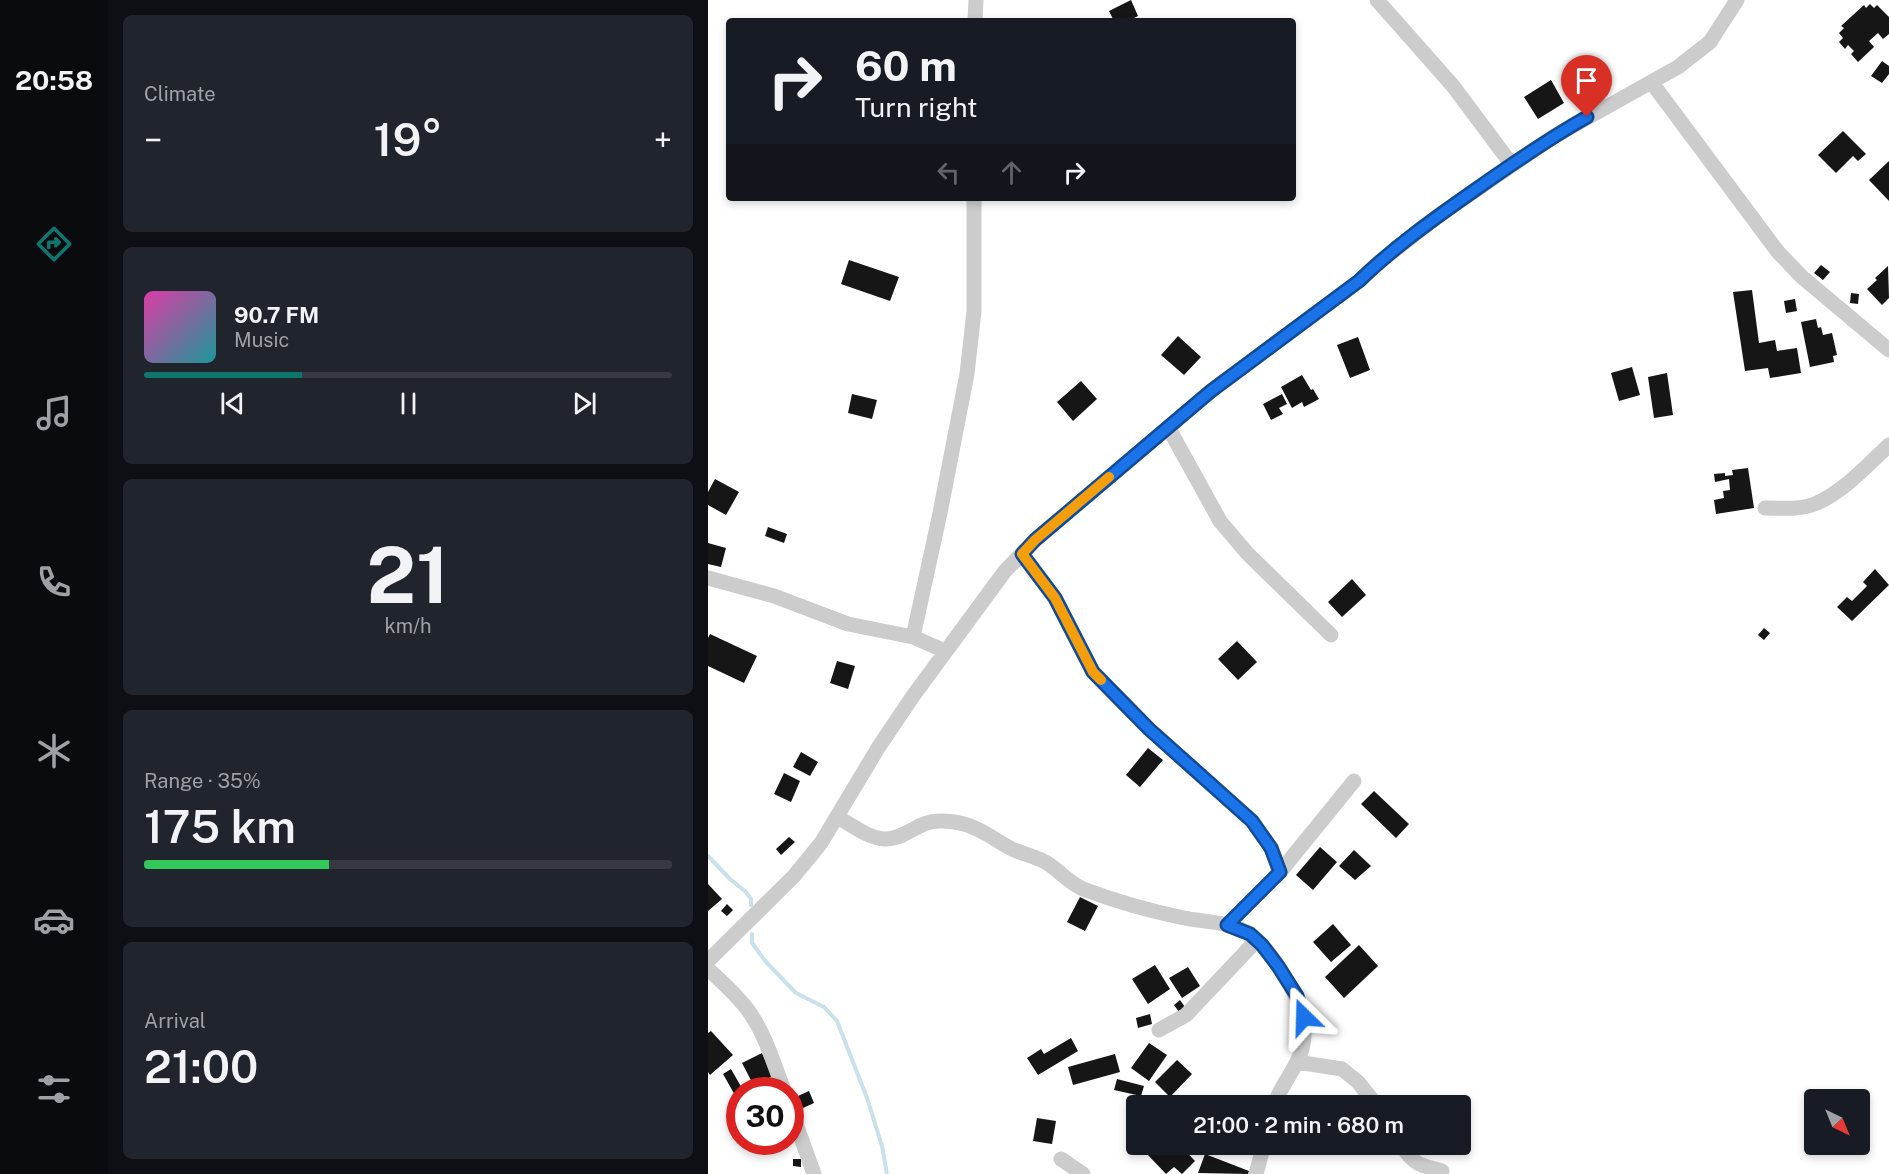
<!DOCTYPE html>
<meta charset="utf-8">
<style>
body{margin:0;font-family:"Public Sans",sans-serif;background:#20242c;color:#f1f3f6;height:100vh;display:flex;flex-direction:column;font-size:22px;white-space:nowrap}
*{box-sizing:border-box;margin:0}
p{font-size:20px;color:#9ea1a6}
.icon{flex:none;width:33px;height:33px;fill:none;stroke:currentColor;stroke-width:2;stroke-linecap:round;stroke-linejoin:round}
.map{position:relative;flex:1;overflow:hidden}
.sheet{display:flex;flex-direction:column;gap:15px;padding:15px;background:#0d0f14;width:600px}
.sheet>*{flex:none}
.banner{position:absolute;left:18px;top:18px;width:570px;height:183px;border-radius:6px;box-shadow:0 3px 9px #0003;background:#171b24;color:#f1f3f6;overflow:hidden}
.needle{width:39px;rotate:137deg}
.tools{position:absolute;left:1096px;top:1089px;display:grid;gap:12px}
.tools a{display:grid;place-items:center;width:66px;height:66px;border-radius:6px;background:#171b24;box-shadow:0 3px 9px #0003;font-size:30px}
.speed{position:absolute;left:18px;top:1077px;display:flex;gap:12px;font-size:30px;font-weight:700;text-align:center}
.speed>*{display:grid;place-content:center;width:78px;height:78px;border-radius:50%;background:#171b24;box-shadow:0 3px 9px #0003;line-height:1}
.speed .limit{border:9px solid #d22;background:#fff;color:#111}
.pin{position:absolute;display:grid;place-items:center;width:51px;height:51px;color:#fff;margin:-62px -26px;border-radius:50% 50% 50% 0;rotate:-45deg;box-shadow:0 0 6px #0007}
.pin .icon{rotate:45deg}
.me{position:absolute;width:66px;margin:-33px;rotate:338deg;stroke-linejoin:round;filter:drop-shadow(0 0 4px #0008)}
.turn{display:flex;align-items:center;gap:21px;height:126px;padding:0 30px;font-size:27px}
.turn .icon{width:78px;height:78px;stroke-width:2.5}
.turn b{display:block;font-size:42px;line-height:51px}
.lanes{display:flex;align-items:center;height:57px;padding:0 30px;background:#0003;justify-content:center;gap:30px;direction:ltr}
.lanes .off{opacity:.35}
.big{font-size:45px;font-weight:600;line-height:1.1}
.sheet .tile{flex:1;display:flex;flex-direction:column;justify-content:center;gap:9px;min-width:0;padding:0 21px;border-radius:9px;background:#20242c}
.sheet .dial{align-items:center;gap:0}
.dial b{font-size:78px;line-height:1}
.song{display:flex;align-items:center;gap:18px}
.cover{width:72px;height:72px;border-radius:9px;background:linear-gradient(135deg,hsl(320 70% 55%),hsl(180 70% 35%))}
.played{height:6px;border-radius:3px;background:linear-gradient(90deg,#0f766e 30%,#363941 30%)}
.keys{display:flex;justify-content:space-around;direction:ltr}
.heat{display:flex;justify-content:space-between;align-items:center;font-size:33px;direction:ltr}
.charge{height:9px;border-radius:4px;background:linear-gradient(90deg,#34c759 35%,#363941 0)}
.trip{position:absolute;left:418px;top:1095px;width:345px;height:60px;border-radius:6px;background:#171b24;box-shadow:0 3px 9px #0003;font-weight:600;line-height:60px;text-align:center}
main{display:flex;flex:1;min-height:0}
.tab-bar{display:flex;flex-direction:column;width:108px;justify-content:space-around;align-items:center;background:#090b0e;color:#9ea1a6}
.tab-bar .icon{width:42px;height:42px}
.tab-bar .active{color:#0f766e}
.tab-bar b{font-size:27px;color:#f1f3f6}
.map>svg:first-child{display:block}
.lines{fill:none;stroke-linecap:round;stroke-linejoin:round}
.stream{stroke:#cae0eb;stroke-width:4}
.building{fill:#161616}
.minor{stroke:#ccc;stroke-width:15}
.route-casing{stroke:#114b97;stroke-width:15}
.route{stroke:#1a73e8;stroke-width:10}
.slow{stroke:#f59e0b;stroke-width:10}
</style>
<main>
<nav class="tab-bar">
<b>20:58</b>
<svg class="icon active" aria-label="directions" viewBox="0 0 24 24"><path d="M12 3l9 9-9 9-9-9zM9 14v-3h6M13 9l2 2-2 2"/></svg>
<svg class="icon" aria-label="music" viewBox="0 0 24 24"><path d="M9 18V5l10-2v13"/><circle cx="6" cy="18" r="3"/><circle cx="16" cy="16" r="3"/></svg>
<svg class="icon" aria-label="phone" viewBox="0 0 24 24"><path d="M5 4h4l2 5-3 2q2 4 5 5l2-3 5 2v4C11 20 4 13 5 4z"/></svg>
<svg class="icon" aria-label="climate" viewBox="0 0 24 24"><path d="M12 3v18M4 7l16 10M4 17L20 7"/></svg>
<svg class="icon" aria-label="car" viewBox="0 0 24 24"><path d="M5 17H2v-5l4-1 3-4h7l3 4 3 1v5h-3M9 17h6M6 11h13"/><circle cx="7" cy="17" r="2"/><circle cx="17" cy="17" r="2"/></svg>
<svg class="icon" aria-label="filters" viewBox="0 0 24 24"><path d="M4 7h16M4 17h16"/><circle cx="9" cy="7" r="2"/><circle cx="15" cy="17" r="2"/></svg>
</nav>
<section class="sheet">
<div class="tile"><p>Climate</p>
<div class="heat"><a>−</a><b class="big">19°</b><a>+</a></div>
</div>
<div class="tile">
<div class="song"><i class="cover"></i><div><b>90.7 FM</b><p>Music</p></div></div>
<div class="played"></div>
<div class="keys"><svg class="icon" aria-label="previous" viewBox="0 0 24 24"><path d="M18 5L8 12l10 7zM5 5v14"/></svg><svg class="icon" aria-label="pause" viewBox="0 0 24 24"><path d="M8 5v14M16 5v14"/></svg><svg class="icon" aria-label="next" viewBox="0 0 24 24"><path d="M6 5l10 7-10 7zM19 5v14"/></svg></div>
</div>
<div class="tile dial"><b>21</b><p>km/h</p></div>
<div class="tile"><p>Range · 35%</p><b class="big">175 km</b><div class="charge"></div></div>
<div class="tile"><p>Arrival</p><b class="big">21:00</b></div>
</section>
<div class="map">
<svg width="1181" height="1174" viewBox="0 0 1181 1174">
<rect width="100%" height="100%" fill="#fff"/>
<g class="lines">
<!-- stream -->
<path class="stream" d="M0,856l22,23 16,13 5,7v6
M44,934v9l14,19 30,31 28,14 13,14 30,77 15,48 5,28"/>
</g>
<!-- building -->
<path class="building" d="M423,0l7,16 -10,5h-14l-5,-10z
M1162,4l4,4 3,-3 12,12v17l-6,5 -5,-6 -9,8 5,6 -16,15 -7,-8 3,-3 -6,-6 -3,4 -6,-7 4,-4 -4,-5 5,-5 -3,-2 23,-21 2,3z
M1174,61l7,5v8l-7,9 -11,-7z
M843,80l13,23 -26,16 -14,-22z
M1135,131l23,23 -8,7 -5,-5 -17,17 -18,-18z
M1181,161v40l-20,-21z
M141,260l50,17 -9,24 -49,-17z
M1113,265l9,7 -7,8 -9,-7z
M1180,266l1,32 -7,7 -15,-16 10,-9 -2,-2z
M1044,290l7,53 16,-3 2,11 20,-3 4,25 -31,5 -2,-10 -23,3 -12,-79z
M1143,293l8,1 -1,10 -8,-1z
M1087,299l2,12 -11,2 -2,-12z
M1108,319l2,9 3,-1 2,8 9,-2 5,22 -4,1 1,6 -24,5 -9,-45z
M470,336l23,21 -17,18 -23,-20z
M650,337l12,33 -20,8 -13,-33z
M924,367l8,28 -21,6 -8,-28z
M959,373l6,42 -19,3 -6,-41z
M594,375l9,15 2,-1 6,10 -15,8 -2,-5 -10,6 -11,-21z
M373,381l16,18 -24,22 -16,-19z
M144,394l25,6 -5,19 -24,-6z
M574,394l5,10 -8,4 4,6 -12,6 -8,-16z
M1040,468l6,40 -38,6 -2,-14 10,-2 -1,-7 7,-1 -1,-11 -14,3 -1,-8 11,-1v3l8,-1 -1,-5z
M7,479l24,13 -13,23 -18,-10v-13z
M60,527l19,7 -3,9 -19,-7z
M0,543l18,5 -5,19 -13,-3z
M1167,569l14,16 -37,36 -15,-14 10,-10 5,4 15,-15 -4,-4z
M644,579l14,16 -24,22 -14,-15z
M1056,628l6,5 -6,7 -6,-5z
M2,634l47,22 -13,27 -36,-17v-28z
M529,641l20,21 -19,18 -20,-21z
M129,661l18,5 -7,23 -18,-6z
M440,748l15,12 -23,27 -14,-12z
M93,752l17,10 -8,14 -17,-9z
M76,773l16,8 -9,21 -17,-8z
M666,791l35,33 -13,14 -35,-34z
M81,837l6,5 -14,13 -5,-6z
M612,847l17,15 -24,28 -17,-15z
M646,850l17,16 -16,14 -16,-14z
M0,884l14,15 -14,12z
M372,897l18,9 -13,25 -18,-9z
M19,904l6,6 -6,6 -6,-5z
M625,924l18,21 -20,17 -18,-20z
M651,945l19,21 -34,32 -19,-21z
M447,965l15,24 -22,15 -16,-25z
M480,967l12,19 -18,12 -13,-20z
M472,1000l5,7 -6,5 -5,-7z
M442,1014l2,10 -14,4 -2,-10z
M3,1031l22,24 -23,20 -2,-3v-39z
M363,1038l7,13 -40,24 -11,-17 14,-9 3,5z
M441,1043l18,12 -18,26 -18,-13z
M54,1053l11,23 -19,10 -12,-23z
M407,1054l5,18 -47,13 -5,-18z
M469,1060l15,14 -22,23 -15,-15z
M23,1069l12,21h-3v5l-4,2 -13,-23z
M409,1079l27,7 -3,10 -27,-6z
M101,1091l5,12 -11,5 -5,-12z
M329,1118l19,3 -4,23 -19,-3z
M449,1144h22l16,17 -13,13 -8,-7 -8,7 -19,-20z
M497,1154l44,17 -1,3 -50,-1z
M85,1159h8v8l-8,-1z"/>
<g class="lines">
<!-- minor -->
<path class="minor" d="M669,0l76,86 59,79
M267,21l1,-21
M944,83l126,169 24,25 87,73
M460,427l52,94 27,32 84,82
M1057,508c16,0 32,2 47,-3 28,-10 56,-40 77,-60
M314,554l33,44 38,74 56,57 103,92 19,27 9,24
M0,578l66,18 74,28 65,13 32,14
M205,637l27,-124 27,-139 7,-63v-113
M129,817c15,8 32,22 49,22 14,0 26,-10 38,-15 13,-5 27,-3 40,0 19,5 32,17 48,25 13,6 27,8 38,16 11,8 20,18 33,24 32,12 67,22 101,29 21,4 47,4 66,16 16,11 29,33 39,50 12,19 19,42 13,65 -5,20 -22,36 -28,57
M519,925l53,-53 74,-91
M0,961l86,-85 27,-33 57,-95 35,-52 92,-125 30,-31 176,-149 148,-110 18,-17 61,-48 115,-79 125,-70 32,-25 27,-42
M0,969c15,14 30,27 42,44 16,23 24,52 34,77
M451,1030l27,-15 70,-74
M589,1062l45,7 16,13 19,24
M82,1107l24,67
M693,1144c11,20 20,22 41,27
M353,1159l22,15
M548,1174l8,-30"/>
</g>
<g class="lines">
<defs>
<path id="route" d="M596,1017l-7,-21 -19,-30 -16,-21 -12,-11 -23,-9 53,-53 -9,-24 -19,-27 -103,-92 -56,-57 -38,-74 -33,-44 13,-14 176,-149 148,-110c35,-34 76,-63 116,-91 37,-26 73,-51 112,-73"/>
</defs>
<!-- route casing -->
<use href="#route" class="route-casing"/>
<!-- route -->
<use href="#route" class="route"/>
<!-- slow -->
<path class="slow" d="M393,680l-8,-8 -38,-74 -33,-44 13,-14 74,-63"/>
</g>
</svg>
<div class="tools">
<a><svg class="needle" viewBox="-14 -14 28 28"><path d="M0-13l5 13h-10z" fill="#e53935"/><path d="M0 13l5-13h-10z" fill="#9ea1a6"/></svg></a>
</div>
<div class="speed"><div class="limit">30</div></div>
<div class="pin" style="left:879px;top:117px;background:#d93025"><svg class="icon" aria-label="arrive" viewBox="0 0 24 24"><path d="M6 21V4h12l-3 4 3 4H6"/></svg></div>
<svg class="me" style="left:596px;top:1017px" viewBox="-20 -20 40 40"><path d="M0-17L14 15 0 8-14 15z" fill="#1a73e8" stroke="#fff" stroke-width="4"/></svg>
<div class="trip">21:00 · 2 min · 680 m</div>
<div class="banner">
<div class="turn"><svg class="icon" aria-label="right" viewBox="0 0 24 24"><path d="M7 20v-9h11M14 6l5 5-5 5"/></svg><div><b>60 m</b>Turn right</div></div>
<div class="lanes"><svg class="icon off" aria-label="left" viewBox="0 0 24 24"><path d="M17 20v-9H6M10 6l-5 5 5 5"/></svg><svg class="icon off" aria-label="ahead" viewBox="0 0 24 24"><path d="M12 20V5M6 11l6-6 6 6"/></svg><svg class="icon" aria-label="right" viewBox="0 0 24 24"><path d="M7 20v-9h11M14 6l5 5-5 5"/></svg></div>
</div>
</div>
</main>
